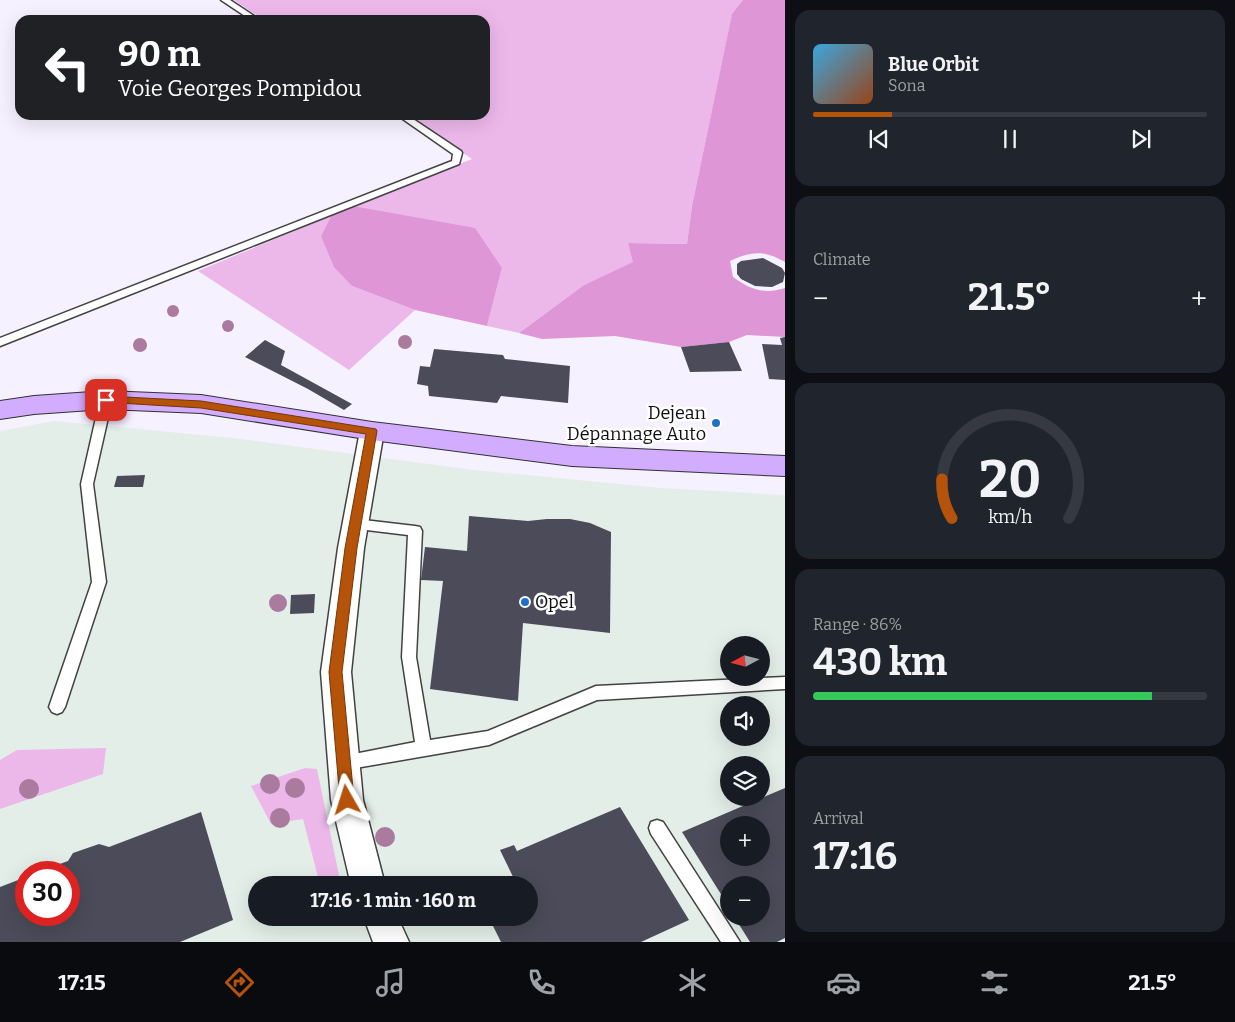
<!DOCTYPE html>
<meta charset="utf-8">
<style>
body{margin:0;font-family:Bitter,serif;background:#20242c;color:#f1f3f6;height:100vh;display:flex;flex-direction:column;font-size:19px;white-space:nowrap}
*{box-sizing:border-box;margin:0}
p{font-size:16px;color:#9ea1a6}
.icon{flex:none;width:28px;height:28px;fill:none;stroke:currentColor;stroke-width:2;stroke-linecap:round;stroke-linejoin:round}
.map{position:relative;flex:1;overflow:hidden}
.panel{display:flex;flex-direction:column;gap:10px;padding:10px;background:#0d0f14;width:450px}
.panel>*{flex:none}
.banner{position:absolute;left:15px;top:15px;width:475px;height:105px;border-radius:15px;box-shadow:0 5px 20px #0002;background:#202124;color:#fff;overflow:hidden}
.needle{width:32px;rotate:263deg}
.fabs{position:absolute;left:720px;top:636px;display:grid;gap:10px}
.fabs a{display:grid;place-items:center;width:50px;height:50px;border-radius:50%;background:#171b24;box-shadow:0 5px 20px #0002;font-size:25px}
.speed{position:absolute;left:15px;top:861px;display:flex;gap:10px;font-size:25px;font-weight:700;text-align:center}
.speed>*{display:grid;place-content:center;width:65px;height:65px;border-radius:50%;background:#171b24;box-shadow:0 5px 20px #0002;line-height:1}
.speed .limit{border:8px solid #d22;background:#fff;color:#111}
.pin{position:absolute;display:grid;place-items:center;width:42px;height:42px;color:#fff;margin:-21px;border-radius:10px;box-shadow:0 2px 8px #0006}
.me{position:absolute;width:55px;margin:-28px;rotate:354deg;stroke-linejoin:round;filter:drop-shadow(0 0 4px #0008)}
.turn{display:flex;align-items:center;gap:18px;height:105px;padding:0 20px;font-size:22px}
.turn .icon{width:65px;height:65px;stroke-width:2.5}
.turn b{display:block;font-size:35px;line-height:42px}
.big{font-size:38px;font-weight:700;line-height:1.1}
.panel .card{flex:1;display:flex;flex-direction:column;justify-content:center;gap:8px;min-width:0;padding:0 18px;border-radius:15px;background:#20242c}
.panel .dial{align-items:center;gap:0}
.dial svg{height:130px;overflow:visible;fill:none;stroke:#363941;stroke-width:7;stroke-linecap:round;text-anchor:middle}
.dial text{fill:#f1f3f6;stroke:none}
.song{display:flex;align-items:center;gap:15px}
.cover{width:60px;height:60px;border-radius:8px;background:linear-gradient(135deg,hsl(200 70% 55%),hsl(20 70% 35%))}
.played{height:5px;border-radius:2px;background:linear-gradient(90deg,#b45309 20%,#363941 20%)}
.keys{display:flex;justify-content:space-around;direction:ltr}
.heat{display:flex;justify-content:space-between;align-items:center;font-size:28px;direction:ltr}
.charge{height:8px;border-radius:4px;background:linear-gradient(90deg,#34c759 86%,#363941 0)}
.trip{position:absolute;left:248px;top:876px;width:290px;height:50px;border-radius:25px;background:#171b24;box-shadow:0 5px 20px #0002;font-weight:700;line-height:50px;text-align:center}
.tabs{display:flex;height:80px;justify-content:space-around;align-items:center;background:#090b0e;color:#9ea1a6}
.tabs .icon{width:35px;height:35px}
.tabs .current{color:#b45309}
.tabs b{font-size:22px;color:#f1f3f6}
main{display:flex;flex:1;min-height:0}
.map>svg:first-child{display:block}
.industrial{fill:#e3eee8;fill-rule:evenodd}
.green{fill:#ecb8ea}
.forest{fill:#de96d6}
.building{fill:#4b4b59;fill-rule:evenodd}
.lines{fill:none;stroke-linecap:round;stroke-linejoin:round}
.lane-casing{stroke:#424242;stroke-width:3}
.street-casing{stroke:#424242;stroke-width:3}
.secondary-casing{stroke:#313131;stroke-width:2}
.lane{fill:#fff;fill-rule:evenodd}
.street{fill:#fff;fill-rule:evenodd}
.secondary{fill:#d2acff;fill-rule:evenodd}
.tree{fill:#aa7b9e}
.route{fill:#b45309;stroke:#753606}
.poi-dot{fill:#1f70c8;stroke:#fff;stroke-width:2}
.labels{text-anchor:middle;stroke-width:5;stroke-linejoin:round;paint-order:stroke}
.poi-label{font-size:18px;fill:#0f0f0f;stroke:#fff;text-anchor:end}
</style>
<main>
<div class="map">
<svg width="785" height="942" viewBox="0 0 785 942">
<rect width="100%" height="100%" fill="#f6f1ff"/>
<!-- industrial -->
<path class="industrial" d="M54,421l179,17 241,32 187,18 124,7v447h-785v-511zM729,645h32v33h-32zM729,705h32v33h-32zM729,765h32v33h-32zM729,825h32v33h-32zM26,872h43v43h-43zM256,885h273v33h-273zM729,885h32v33h-32z"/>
<!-- green -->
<path class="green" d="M234,0h509l-11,15 -40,191 -5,38 -59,-1 6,19 -50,23 -65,48 -32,-7 15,-58 -100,-52 -49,-10 119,-47 -66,-44h79v-95h-221z
M331,216l-10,20 31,50 63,24 -66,60 -151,-99z
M106,748l-3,26 -103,35v-49l17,-10z
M305,768l12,1 24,116h-21l-17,-66 -32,5 -20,-38z"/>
<!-- forest -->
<path class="forest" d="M743,0h42v262c-21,-12 -33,-11 -55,-1l3,16c17,12 30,18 52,11v49l-38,-2 -18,7 -48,5 -66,-11 -73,3 -23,-6 65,-48 49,-23 -5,-19 59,1 5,-38 40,-192z
M353,206l122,22 27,40 -15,58 -72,-16 -63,-24 -18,-19 -13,-31 10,-20z"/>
<!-- building -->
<path class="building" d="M763,258l19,10 3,5 -2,9 -11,5 -17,-1 -14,-7 -4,-5v-10l4,-3z
M785,337v43l-16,-1 -7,-35 20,1 -2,-7z
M265,340l20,11 -4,14 71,39 -8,6 -36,-21 -63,-32z
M729,342l13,29 -52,1 -9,-25z
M434,349l69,6 2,4 65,7 -2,37 -67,-7 -4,7 -68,-7 -1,-10 -11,-2 3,-18 10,1z
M145,475l-2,12h-29l3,-11z
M469,516l59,5 19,-2h23l20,4 21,9 -1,101 -87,-10 -5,78 -88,-12 13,-108 -22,-1 4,-33 42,4z
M315,594l-1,19 -24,1 1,-19z
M785,788v150l-8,4h-27l-15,-24h26v-33h-32v22l-47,-75zM729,825h32v33h-32z
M620,807l69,113 -48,22h-140l-12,-24h40v-33h-12l-17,-35 14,-5 3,6z
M201,812l32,108 -53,22h-180v-55l26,-10v38h43v-43h-31l30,-11 5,-8 26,-9 10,3z"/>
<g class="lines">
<defs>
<path id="lane" d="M221,0h9l30,20h-9z
M397,115h10l54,36 1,2 -3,11 -459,182v-8l452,-177 1,-7z
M106,396l6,4 -19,84 13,98 -41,125 -3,5 -5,2 -5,-2 -3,-5 43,-125 -11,-98 19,-84z
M355,519l60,7 5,1 2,4 -6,126 14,83 58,-9 108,-45 189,-9v12l-188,11 -108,45 -145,25 -6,-2 -2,-5 2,-5 6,-2 71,-14 -13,-85 6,-122 -58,-7 -2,-4 2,-4z
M657,820l6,2 77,120h-19l-70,-108 -2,-6 2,-6z"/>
<path id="street" d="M372,423l9,2 3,6 -20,117 -13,124 12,128 22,85h-34l-20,-85 -10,-128 17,-124 22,-117 3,-6z
M364,918h34l11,24h-36z"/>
<path id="secondary" d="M106,391l95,4 171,27 200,24 213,10v20l-213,-10 -200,-26 -171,-27 -95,-4 -72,5 -34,5v-18l34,-5z"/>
</defs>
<!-- lane casing -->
<use href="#lane" class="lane-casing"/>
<!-- street casing -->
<use href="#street" class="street-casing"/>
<!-- secondary casing -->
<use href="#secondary" class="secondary-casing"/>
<!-- lane -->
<use href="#lane" class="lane"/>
<!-- street -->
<use href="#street" class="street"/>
<!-- secondary -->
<use href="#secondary" class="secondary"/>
</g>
<!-- trees -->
<g class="tree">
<circle cx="173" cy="311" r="6"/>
<circle cx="228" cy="326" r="6"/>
<circle cx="405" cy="342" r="7"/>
<circle cx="140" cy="345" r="7"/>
<circle cx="278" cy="603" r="9"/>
<circle cx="270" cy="784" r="10"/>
<circle cx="295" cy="788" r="10"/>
<circle cx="29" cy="789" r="10"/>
<circle cx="280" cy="818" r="10"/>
<circle cx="385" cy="837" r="10"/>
</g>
<!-- route -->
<path class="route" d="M106,396l95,5 175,28 1,2 -20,117 -15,124 12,128 -2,5 -5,2 -5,-2 -2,-5 -11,-128 16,-124 21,-114 -165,-26 -99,-6v-5z"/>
<!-- markers -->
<g class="poi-dot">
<circle cx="716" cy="423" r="5"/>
<circle cx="525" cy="602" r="5"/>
</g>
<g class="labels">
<!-- poi labels -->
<g class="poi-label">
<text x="706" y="419">Dejean<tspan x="706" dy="21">Dépannage Auto</tspan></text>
<text x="535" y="608" text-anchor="start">Opel</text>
</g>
</g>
</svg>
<div class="fabs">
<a><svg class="needle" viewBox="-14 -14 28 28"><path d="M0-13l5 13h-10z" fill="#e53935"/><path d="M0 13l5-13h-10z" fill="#9ea1a6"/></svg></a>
<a><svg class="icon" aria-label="sound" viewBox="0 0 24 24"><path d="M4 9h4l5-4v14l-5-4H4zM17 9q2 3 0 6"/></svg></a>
<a><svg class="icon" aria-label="layers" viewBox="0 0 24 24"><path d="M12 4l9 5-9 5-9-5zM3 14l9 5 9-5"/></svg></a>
<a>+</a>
<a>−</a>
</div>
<div class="speed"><div class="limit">30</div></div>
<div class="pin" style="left:106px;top:400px;background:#d93025"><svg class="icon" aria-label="arrive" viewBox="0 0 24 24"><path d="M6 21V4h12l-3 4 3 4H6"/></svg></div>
<svg class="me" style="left:347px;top:800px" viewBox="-20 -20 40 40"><path d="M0-17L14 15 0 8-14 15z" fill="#b45309" stroke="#fff" stroke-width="4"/></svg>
<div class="trip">17:16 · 1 min · 160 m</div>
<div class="banner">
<div class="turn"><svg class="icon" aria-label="left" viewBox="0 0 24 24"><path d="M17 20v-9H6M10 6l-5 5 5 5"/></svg><div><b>90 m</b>Voie Georges Pompidou</div></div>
</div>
</div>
<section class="panel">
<div class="card">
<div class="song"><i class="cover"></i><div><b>Blue Orbit</b><p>Sona</p></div></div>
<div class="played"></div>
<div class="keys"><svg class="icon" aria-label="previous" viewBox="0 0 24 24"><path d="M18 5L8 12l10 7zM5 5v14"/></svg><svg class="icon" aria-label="pause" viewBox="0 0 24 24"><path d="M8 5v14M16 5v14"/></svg><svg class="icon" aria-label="next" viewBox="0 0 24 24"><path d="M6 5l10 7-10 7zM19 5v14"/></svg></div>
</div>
<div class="card"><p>Climate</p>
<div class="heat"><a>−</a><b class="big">21.5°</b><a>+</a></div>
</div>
<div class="card dial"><svg viewBox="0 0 100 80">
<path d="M14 69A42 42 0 1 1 86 69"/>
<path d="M14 69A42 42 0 0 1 8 45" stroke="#b45309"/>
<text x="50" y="56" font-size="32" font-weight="700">20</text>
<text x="50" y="72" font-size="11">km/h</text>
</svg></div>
<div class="card"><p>Range · 86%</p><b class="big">430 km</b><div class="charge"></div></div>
<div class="card"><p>Arrival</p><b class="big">17:16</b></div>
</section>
</main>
<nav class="tabs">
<b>17:15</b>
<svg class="icon current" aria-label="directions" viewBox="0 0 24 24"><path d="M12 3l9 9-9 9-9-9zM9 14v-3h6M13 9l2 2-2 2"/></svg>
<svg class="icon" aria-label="music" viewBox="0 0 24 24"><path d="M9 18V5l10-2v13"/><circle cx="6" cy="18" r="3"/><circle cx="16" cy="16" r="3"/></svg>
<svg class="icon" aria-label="phone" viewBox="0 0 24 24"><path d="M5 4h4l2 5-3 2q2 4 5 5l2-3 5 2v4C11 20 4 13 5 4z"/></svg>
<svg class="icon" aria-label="climate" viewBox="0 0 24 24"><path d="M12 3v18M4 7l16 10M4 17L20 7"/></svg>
<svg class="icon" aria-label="car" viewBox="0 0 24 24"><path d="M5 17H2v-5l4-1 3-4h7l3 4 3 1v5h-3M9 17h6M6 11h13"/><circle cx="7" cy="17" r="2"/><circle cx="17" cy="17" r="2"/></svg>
<svg class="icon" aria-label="filters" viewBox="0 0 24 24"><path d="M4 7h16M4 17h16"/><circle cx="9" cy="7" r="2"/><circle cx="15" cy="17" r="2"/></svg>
<b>21.5°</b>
</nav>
